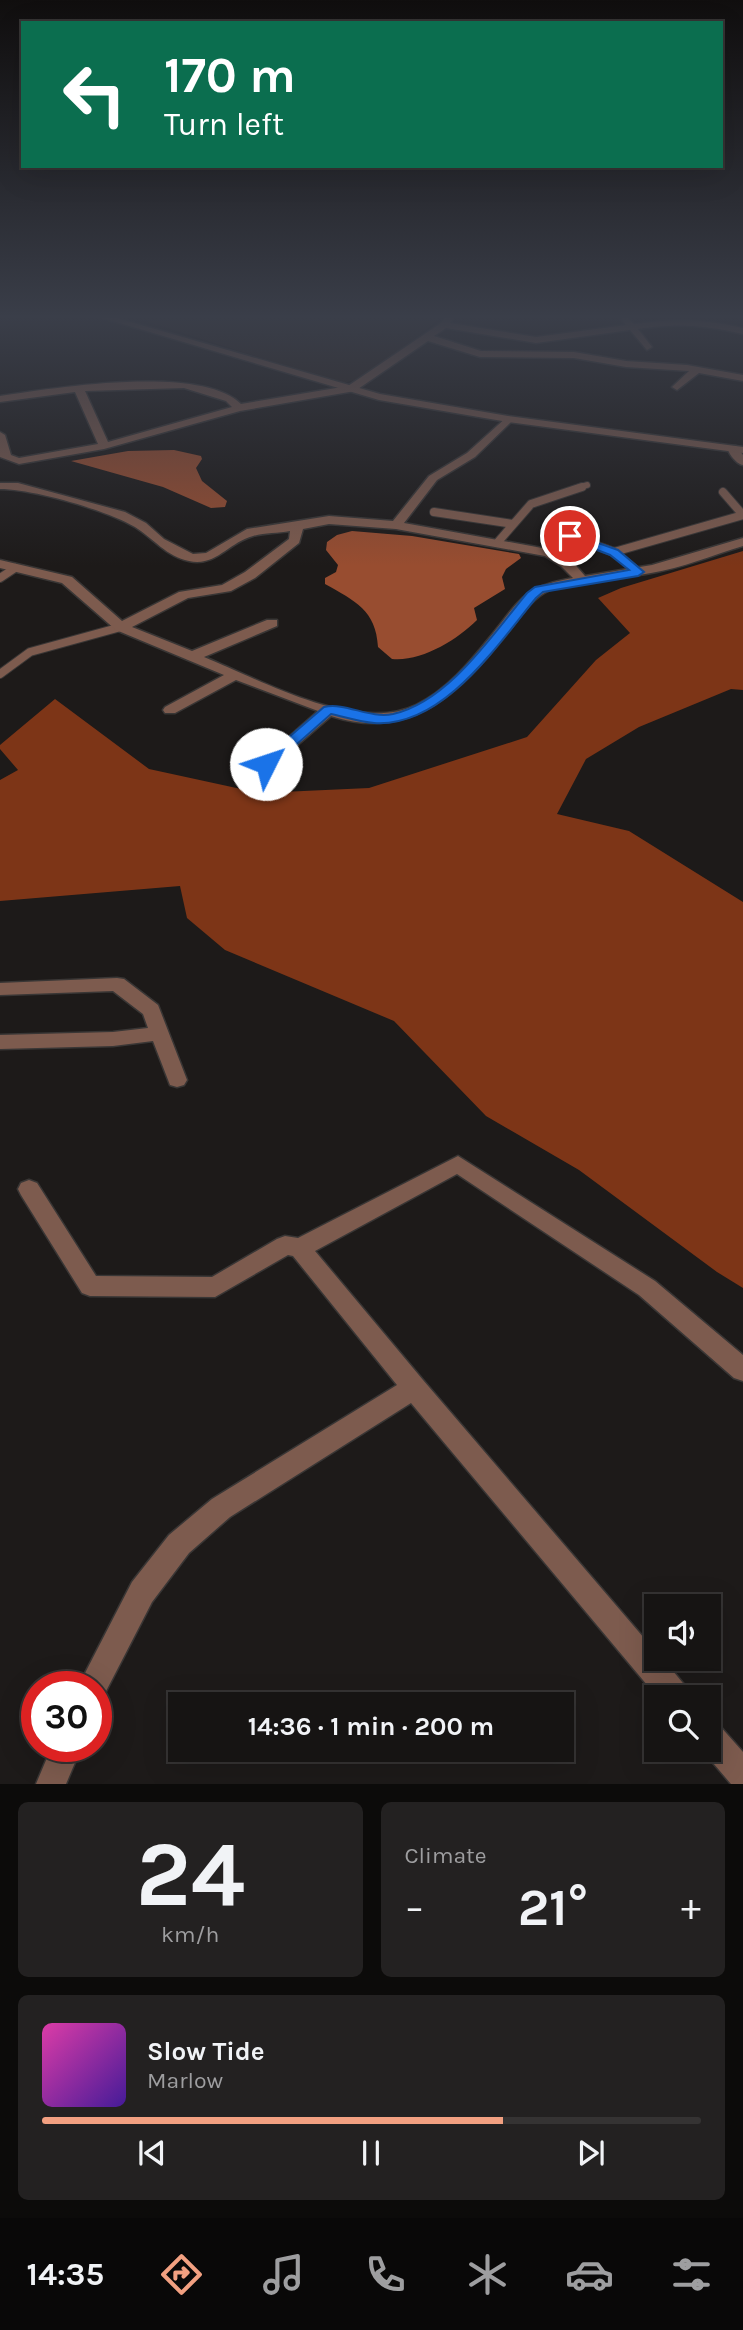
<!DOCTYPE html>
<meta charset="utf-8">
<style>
body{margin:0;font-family:Karla,sans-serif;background:#232121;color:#f1f3f6;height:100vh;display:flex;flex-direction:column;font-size:26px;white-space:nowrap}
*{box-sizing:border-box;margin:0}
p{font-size:23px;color:#9e9ea0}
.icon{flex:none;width:38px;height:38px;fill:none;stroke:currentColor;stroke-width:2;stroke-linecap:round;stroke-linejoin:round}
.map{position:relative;height:1784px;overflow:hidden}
.panel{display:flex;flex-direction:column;gap:18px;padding:18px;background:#0c0b0a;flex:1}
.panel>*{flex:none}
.hud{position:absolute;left:21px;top:21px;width:702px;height:147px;border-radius:0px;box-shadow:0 7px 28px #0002,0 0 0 2px #353333;background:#0b6e4f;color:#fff;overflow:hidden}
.controls{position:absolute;left:644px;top:1594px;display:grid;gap:14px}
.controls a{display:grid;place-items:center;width:77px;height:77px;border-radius:0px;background:#161413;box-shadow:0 7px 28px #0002,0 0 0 2px #353333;font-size:35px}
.speed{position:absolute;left:21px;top:1671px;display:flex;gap:14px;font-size:35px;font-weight:700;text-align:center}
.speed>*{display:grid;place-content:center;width:91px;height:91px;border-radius:50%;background:#161413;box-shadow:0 7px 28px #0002,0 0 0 2px #353333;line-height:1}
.speed .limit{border:10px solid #d22;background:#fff;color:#111}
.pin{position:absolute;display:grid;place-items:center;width:60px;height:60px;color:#fff;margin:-30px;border:4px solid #fff;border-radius:50%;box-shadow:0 2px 7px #0007}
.me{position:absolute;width:77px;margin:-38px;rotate:49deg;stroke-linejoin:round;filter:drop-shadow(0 0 5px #0008)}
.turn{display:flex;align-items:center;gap:24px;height:147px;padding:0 28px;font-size:32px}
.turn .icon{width:91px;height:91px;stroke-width:2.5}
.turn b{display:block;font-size:49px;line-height:60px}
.big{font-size:52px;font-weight:700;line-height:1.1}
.panel .tile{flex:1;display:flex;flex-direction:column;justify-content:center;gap:10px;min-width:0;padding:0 24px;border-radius:10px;background:#232121}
.panel .dial{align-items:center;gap:0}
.dial b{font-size:91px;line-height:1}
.song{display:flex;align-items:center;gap:21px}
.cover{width:84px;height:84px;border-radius:10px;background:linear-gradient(135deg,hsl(320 70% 55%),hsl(260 70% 35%))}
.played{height:7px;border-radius:4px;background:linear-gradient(90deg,#f2a081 70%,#353333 70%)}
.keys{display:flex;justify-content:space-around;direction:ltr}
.heat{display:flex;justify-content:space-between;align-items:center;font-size:38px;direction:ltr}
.panel .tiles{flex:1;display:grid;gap:18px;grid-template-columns:1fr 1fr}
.tile:last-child{grid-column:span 2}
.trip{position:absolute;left:168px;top:1692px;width:406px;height:70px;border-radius:0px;background:#161413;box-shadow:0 7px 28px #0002,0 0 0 2px #353333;font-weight:700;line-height:70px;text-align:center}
.menu{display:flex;height:112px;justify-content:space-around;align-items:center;background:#090808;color:#9e9ea0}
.menu .icon{width:49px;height:49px}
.menu .current{color:#f2a081}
.menu b{font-size:32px;color:#f1f3f6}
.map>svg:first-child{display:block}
.built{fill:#29211d}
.forest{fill:#7d3517}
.water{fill:#984d30}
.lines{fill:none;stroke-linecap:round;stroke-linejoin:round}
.service-far1-casing{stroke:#393635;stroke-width:8}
.service-casing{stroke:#393635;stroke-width:10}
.minor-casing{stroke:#393635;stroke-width:3}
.tertiary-casing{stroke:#393635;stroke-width:3}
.service-far1{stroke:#7d5b4e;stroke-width:6}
.service{stroke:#7d5b4e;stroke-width:8}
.minor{fill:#7d5b4e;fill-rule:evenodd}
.tertiary{fill:#7d5b4e;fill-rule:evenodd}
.route{fill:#1a73e8;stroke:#114b97;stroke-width:2}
</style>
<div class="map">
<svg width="743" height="1784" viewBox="0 0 743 1784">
<rect width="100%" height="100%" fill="#1d1a19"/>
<!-- built -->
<path class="built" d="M142,316h301l-40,32 -48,32 -8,2h-10l-198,-63z"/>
<!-- forest -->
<path class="forest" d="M743,551v139l-12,-1 -92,38 -53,32 -29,55 72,17 114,71v386l-26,-16 -138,-102 -93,-54 -92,-95 -169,-71 -38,-32 -7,-32 -180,15v-121l18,-10 -18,-21v-4l55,-46 94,70 111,24 109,-5 158,-51 69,-77 34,-27 -32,-35 23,-10z"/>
<!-- water -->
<path class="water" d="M174,450l27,6 1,3 -6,9 6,13 25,20 -2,6 -14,1 -48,-21 -92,-26 57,-10z
M352,531l60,5 107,18 2,4 -15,11 -4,8 3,12 -31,19 3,12c-20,20 -56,42 -85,39l-14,-12c-2,-37 -23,-46 -53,-63v-6l11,-6 2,-7 -12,-15 1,-8 10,-7z"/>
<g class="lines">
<defs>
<path id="service-far1" d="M577,488l10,-3"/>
<path id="service" d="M723,492l20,23
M434,512l79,12
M570,536l44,16
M498,542l33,-38 51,-17
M638,572l-24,-20 129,-37
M0,578l15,-10
M0,674l30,-22 91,-25"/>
<path id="minor" d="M446,316h9l-5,7 86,14 90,-12 -5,-6 5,-3 8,8c41,-6 69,-5 109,4v6c-41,-9 -63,-11 -105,-5l14,18 -5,3 -17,-20 -94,13 -90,-15 -12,8 47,15 93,1 52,9 61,4 56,10v6l-44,-8 -22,17 -5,-3 17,-16 -63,-4 -52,-9 -94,-1 -52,-16 -73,50 -115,20 -136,38 -85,15 -19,-7v-25l5,3 6,20 8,3 79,-14 -23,-52 -75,10v-6c55,-8 200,-32 241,8l107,-18 93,-63zM184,388l42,13 6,6 -124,35 -23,-51z
M508,416l5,3 -1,2 -37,36 -38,23 -33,43 149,27 18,10 14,16 67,-11 91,-27v8c-30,9 -61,22 -92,27 -31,6 -73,6 -101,17 -20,9 -31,29 -44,45 -47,58 -94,107 -175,81l-59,51 -6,2 -8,-5 60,-53 -82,-31 -61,33h-10l-2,-3 2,-3 59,-32 -108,-45 -54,-47 -62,-15v-8l72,17 50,44 57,-29 43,-7 23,-13 44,-33 1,-8c-12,2 -26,2 -37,5 -24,6 -37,31 -64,25 -22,-4 -36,-23 -54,-34 -29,-17 -102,-38 -135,-38v-6h18l107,29 21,11 18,16 29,15 13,-1 41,-24 82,-13 64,5 36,-45 38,-23zM329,524l67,5 149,27 16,10 12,12c-51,9 -52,21 -83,59 -20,25 -44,54 -74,68 -60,29 -155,-25 -212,-48l73,-31v-6h-10l-75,31 -60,-24 56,-29 43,-7 24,-13 44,-35 4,-14z
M728,446h8l7,9v10c-7,-1 -17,-14 -15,-19z
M117,978l7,1 34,26 29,75 -3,5 -7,2 -7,-2 -17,-44 -40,5 -113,3v-14l113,-3 35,-4 -5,-14 -30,-23 -113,4v-12z
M458,1156l197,125 88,74v26l-9,-3 -95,-83 -182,-121 -142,77 108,129 233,272v7h7l24,29 4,10h-33l-247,-295 -181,114 -41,36 -37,49 -49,95 -7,3v-13h-18l5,-10 49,-95 37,-47 43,-36 185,-114 -104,-129 -5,-1 -73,42 -125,-1 -8,-3 -61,-98 -3,-6 3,-6 8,-3 8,3 59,93 116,1 65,-38 8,-3 13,2z
M709,1720l10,5 24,27v32h-12l-29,-34h7z
M52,1746h30l-16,38h-30z"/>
<path id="tertiary" d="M96,316h14l270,78 128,22 235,31v6l-235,-31 -129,-22z"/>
</defs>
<!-- service-far1 casing -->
<use href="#service-far1" class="service-far1-casing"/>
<!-- service casing -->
<use href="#service" class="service-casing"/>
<!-- minor casing -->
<use href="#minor" class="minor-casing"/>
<!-- tertiary casing -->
<use href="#tertiary" class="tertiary-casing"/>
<!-- service-far1 -->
<use href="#service-far1" class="service-far1"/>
<!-- service -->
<use href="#service" class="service"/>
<!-- minor -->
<use href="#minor" class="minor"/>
<!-- tertiary -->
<use href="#tertiary" class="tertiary"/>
</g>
<!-- sky -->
<linearGradient id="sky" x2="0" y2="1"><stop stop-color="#100e0e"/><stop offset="0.56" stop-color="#3a3e49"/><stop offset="1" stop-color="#3a3e49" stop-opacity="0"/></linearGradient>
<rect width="743" height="566" fill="url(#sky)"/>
<!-- route -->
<path class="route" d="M570,533l48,17 26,22 -6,4 -95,16 -7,6c-39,47 -93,130 -162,125 -14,-1 -29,-6 -43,-9l-60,53h-10v-6l63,-54c22,-5 45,12 69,7 56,-13 99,-79 134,-121l8,-6 94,-17 -19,-15 -44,-17v-4z"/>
</svg>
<div class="controls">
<a><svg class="icon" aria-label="sound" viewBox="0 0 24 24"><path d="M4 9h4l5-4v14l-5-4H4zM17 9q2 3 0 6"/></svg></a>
<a><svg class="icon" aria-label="search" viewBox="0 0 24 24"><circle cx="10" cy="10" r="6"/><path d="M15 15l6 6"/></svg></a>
</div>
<div class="speed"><div class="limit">30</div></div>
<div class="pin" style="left:570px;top:536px;background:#d93025"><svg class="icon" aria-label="arrive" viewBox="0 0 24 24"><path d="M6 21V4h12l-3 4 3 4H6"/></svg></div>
<svg class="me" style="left:266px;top:764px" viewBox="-20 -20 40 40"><circle r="19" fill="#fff"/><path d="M0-13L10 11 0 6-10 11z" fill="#1a73e8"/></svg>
<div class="trip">14:36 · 1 min · 200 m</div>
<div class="hud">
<div class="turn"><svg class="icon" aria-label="left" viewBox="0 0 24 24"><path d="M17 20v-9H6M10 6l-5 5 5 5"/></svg><div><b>170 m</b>Turn left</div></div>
</div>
</div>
<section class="panel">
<div class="tiles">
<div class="tile dial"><b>24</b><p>km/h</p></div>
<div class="tile"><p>Climate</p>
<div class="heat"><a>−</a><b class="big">21°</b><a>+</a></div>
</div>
<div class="tile">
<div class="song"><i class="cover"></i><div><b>Slow Tide</b><p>Marlow</p></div></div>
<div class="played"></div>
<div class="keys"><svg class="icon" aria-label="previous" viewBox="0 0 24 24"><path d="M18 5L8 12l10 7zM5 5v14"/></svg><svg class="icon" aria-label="pause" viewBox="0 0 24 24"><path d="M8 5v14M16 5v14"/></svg><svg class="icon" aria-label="next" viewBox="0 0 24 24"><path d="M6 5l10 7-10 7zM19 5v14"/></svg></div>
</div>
</div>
</section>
<nav class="menu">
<b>14:35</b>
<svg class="icon current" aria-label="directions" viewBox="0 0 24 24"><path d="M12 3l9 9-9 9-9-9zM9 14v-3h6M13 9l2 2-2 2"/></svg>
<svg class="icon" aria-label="music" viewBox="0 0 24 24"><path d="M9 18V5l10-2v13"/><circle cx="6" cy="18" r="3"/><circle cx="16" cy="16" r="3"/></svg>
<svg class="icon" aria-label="phone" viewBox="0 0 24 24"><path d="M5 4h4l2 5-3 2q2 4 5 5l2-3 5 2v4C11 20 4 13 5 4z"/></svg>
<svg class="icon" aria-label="climate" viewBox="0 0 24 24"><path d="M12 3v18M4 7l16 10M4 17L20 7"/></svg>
<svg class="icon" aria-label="car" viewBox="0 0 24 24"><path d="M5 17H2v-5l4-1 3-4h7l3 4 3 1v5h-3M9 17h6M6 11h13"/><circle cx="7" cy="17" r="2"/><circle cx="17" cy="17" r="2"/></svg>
<svg class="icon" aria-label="filters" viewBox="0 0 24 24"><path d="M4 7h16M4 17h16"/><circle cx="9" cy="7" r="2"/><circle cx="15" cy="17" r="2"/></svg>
</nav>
